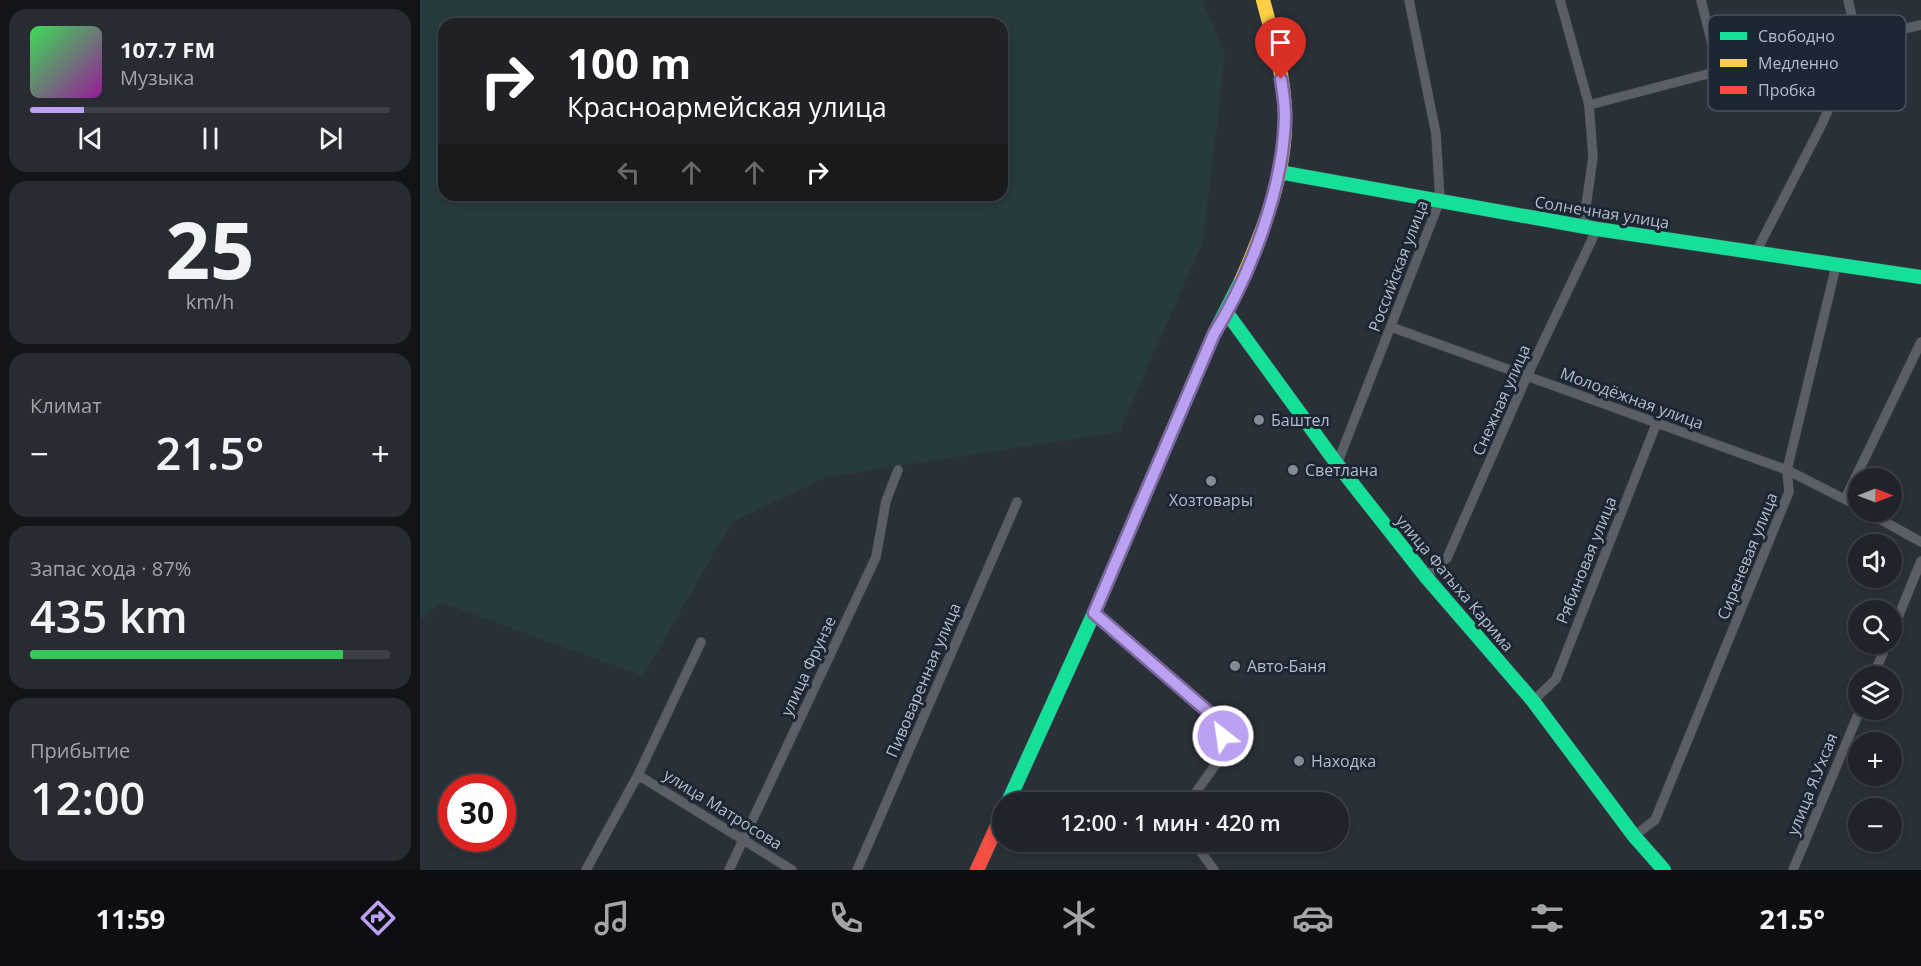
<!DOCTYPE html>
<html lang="ru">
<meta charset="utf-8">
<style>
body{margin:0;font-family:"Open Sans",sans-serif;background:#282c32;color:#f1f3f6;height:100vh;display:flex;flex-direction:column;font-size:22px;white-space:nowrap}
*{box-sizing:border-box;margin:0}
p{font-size:20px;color:#a2a4a8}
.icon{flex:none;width:33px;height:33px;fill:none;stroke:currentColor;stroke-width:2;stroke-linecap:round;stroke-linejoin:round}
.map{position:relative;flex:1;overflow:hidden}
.panel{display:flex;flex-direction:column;gap:9px;padding:9px;background:#121417;width:420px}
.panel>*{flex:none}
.banner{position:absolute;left:18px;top:18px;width:570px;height:183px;border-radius:18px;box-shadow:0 3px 9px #0003,0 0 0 2px #3d4147;background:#202124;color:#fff;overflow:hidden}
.needle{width:39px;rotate:90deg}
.buttons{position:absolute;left:1428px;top:468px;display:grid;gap:12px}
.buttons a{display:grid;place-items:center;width:54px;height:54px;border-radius:50%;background:#20242a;box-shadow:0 3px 9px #0003,0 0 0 2px #3d4147;font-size:30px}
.speed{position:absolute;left:18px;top:774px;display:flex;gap:12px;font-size:30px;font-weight:700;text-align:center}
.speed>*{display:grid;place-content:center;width:78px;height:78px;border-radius:50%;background:#20242a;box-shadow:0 3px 9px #0003,0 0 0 2px #3d4147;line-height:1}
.speed .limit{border:9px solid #d22;background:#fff;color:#111}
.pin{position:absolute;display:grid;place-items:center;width:51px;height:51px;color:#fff;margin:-62px -26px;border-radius:50% 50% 50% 0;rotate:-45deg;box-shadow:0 0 6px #0007}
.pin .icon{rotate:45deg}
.me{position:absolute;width:66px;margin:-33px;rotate:330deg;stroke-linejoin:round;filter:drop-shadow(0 0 4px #0008)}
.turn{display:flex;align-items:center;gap:21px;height:126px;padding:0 30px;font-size:27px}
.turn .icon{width:78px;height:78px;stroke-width:2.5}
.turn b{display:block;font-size:42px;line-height:51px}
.lanes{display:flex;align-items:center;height:57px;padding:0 30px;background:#0003;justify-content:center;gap:30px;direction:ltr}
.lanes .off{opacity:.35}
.big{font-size:45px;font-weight:600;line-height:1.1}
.panel .tile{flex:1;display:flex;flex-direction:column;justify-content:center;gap:9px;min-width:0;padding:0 21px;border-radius:18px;background:#282c32}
.panel .dial{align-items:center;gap:0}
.dial b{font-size:78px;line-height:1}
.song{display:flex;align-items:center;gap:18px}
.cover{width:72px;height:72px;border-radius:9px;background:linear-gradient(135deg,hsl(130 70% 55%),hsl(300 70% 35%))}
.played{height:6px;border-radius:3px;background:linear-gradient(90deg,#bca0f2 15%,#3d4147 15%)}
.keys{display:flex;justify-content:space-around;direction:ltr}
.heat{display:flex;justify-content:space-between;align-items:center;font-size:33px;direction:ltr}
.charge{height:9px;border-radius:4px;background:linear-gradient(90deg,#34c759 87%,#3d4147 0)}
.trip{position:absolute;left:572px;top:792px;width:357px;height:60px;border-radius:30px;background:#20242a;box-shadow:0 3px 9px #0003,0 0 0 2px #3d4147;font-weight:600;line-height:60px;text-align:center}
.tab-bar{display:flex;height:96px;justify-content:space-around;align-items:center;background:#0d0e11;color:#a2a4a8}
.tab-bar .icon{width:42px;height:42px}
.tab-bar .current{color:#bca0f2}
.tab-bar b{font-size:27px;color:#f1f3f6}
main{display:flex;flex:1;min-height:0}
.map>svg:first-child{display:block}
.green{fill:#273a3e;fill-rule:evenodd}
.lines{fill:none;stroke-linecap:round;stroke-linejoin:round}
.street-casing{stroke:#484c55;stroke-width:10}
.fast-casing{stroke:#484c55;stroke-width:15}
.slow-casing{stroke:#484c55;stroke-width:15}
.jam-casing{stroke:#484c55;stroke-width:15}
.street{stroke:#5a5e66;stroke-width:9}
.fast{stroke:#16e098;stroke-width:14}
.slow{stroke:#ffcf43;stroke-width:14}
.jam{stroke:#f24e42;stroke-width:14}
.route-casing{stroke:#7a689d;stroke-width:15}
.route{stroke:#bca0f2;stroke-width:10}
.poi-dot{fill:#848b96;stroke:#1d2633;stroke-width:2}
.labels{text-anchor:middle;stroke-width:6;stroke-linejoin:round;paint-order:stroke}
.street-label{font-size:16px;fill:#b4bcc9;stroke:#1d2633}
.poi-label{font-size:16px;fill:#b4bcc9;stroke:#1d2633;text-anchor:start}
.key{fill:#1d2633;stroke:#4a5360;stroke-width:1.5}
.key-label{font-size:16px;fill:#b4bcc9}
</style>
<main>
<section class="panel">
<div class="tile">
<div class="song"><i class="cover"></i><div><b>107.7 FM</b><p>Музыка</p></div></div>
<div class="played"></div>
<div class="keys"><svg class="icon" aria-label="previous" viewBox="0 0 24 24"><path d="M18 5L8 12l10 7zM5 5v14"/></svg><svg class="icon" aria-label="pause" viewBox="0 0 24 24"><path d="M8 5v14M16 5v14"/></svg><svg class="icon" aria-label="next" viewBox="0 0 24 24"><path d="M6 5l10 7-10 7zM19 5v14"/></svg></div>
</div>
<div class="tile dial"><b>25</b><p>km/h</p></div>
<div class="tile"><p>Климат</p>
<div class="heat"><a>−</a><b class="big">21.5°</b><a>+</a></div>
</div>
<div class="tile"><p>Запас хода · 87%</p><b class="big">435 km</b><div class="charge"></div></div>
<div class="tile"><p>Прибытие</p><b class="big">12:00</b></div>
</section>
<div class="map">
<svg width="1501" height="870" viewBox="0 0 1501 870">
<rect width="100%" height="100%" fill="#2a3038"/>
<!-- green -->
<path class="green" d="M0,0h782l23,55 -22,187 -84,190 -292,45 -95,45 -89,154 -203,-74 -20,19zM24,24h558v171h-558z"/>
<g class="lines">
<defs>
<path id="street" d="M1140,0l29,105 4,52 -10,70
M1281,0l18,71
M1169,105l130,-34 202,-46
M1336,252l66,-128 36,-83 -10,-41
M971,327l396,143 71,36
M917,464l103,-264 -4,-66 -27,-134
M1425,499l76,-157
M1447,512l54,30
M1006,577l21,-19 80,-182 70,-147
M674,613l126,109 6,28 -37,52
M1472,632l29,-71
M1453,676l14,-32
M1113,701l23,-22 101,-257
M218,775l154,95
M1214,836l21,-16 134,-328 -2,-22 49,-204
M774,842l20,28
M166,870l52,-95 63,-133
M309,870l147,-313 10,-56 12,-31
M437,870l160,-368
M1373,870l67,-160"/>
<path id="fast" d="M859,172l318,57 324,48
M807,313l110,151 89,113 107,124 101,135 30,34
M588,802l86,-189 120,-279 27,-53"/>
<path id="slow" d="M821,281c23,-52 46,-110 44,-168 -1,-38 -12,-76 -22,-113"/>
<path id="jam" d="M557,870l25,-55"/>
</defs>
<!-- street casing -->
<use href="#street" class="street-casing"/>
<!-- fast casing -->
<use href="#fast" class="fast-casing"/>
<!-- slow casing -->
<use href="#slow" class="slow-casing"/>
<!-- jam casing -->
<use href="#jam" class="jam-casing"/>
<!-- street -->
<use href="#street" class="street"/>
<!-- fast -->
<use href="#fast" class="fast"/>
<!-- slow -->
<use href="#slow" class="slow"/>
<!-- jam -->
<use href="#jam" class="jam"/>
</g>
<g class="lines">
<defs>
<path id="route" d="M803,736l-3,-14 -126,-109 120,-279c37,-60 70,-147 71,-218 0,-12 -2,-25 -4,-37"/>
</defs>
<!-- route casing -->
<use href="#route" class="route-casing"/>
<!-- route -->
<use href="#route" class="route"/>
</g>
<!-- markers -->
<g class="poi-dot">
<circle cx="839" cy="420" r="6"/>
<circle cx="873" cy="470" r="6"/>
<circle cx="791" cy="481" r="6"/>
<circle cx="815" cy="666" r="6"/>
<circle cx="879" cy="761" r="6"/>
</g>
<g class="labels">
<!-- street labels -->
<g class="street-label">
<text transform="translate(1182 212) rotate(9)" y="6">Солнечная улица</text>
<text transform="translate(978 266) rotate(-69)" y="6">Российская улица</text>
<text transform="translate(1212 398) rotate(20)" y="6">Молодёжная улица</text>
<text transform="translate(1081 400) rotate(-66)" y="6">Снежная улица</text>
<text transform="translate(1327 556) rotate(-68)" y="6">Сиреневая улица</text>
<text transform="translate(1166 560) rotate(-68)" y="6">Рябиновая улица</text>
<text transform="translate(1035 583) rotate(50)" y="6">улица Фатыха Карима</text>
<text transform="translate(388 666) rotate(-65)" y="6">улица Фрунзе</text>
<text transform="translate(503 680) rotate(-67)" y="6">Пивоваренная улица</text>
<text transform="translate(1392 784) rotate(-68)" y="6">улица Я.Ухсая</text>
<text transform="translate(303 809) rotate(32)" y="6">улица Матросова</text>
</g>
<!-- poi labels -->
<g class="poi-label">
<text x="851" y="426">Баштел</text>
<text x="885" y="476">Светлана</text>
<text x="791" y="506" text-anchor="middle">Хозтовары</text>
<text x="827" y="672">Авто-Баня</text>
<text x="891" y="767">Находка</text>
</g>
</g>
<!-- legend -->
<rect x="1288" y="15" width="198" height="96" rx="9" class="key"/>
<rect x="1300" y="32" width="27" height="8" fill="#16e098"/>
<rect x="1300" y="59" width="27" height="8" fill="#ffcf43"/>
<rect x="1300" y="86" width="27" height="8" fill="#f24e42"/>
<g class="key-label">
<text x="1338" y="42">Свободно</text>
<text x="1338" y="69">Медленно</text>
<text x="1338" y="96">Пробка</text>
</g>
</svg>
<div class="buttons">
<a><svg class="needle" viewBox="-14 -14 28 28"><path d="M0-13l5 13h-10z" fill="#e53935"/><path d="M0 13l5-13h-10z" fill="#a2a4a8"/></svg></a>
<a><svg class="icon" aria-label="sound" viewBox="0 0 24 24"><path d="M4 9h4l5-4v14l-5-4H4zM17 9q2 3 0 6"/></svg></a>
<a><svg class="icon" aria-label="search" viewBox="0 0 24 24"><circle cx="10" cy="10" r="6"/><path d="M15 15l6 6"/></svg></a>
<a><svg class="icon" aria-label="layers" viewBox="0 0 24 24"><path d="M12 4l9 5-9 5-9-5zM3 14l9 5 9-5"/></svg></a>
<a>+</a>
<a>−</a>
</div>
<div class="speed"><div class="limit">30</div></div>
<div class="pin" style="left:861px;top:79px;background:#d93025"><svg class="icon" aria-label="arrive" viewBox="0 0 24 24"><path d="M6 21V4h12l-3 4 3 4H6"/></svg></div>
<svg class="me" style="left:803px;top:736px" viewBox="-20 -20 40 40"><circle r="17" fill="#bca0f2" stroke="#fff" stroke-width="3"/><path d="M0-11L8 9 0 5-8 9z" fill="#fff"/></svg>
<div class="trip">12:00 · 1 мин · 420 m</div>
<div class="banner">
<div class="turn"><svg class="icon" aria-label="right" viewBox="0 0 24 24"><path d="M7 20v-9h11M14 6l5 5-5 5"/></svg><div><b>100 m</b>Красноармейская улица</div></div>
<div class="lanes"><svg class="icon off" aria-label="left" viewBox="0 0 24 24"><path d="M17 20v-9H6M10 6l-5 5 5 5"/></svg><svg class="icon off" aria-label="ahead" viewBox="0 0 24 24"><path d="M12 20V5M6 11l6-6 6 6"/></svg><svg class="icon off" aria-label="ahead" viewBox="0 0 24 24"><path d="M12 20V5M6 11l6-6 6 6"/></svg><svg class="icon" aria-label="right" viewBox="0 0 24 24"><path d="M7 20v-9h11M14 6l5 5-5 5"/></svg></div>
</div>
</div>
</main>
<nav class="tab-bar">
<b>11:59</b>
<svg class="icon current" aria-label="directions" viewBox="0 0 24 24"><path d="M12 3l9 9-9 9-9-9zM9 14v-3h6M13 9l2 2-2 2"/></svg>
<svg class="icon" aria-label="music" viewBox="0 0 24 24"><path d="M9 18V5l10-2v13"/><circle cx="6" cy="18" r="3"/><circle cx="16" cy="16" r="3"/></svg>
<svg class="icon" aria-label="phone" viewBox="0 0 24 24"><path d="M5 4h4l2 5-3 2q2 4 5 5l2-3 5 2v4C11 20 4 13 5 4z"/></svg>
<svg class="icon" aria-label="climate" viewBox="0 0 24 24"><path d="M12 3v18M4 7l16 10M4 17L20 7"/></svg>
<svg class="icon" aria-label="car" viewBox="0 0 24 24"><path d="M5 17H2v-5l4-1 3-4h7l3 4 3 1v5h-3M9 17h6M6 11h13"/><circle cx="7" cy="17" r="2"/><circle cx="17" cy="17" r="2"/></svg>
<svg class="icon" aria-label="filters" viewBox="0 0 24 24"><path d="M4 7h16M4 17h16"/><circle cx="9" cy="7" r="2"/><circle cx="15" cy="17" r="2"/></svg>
<b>21.5°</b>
</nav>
